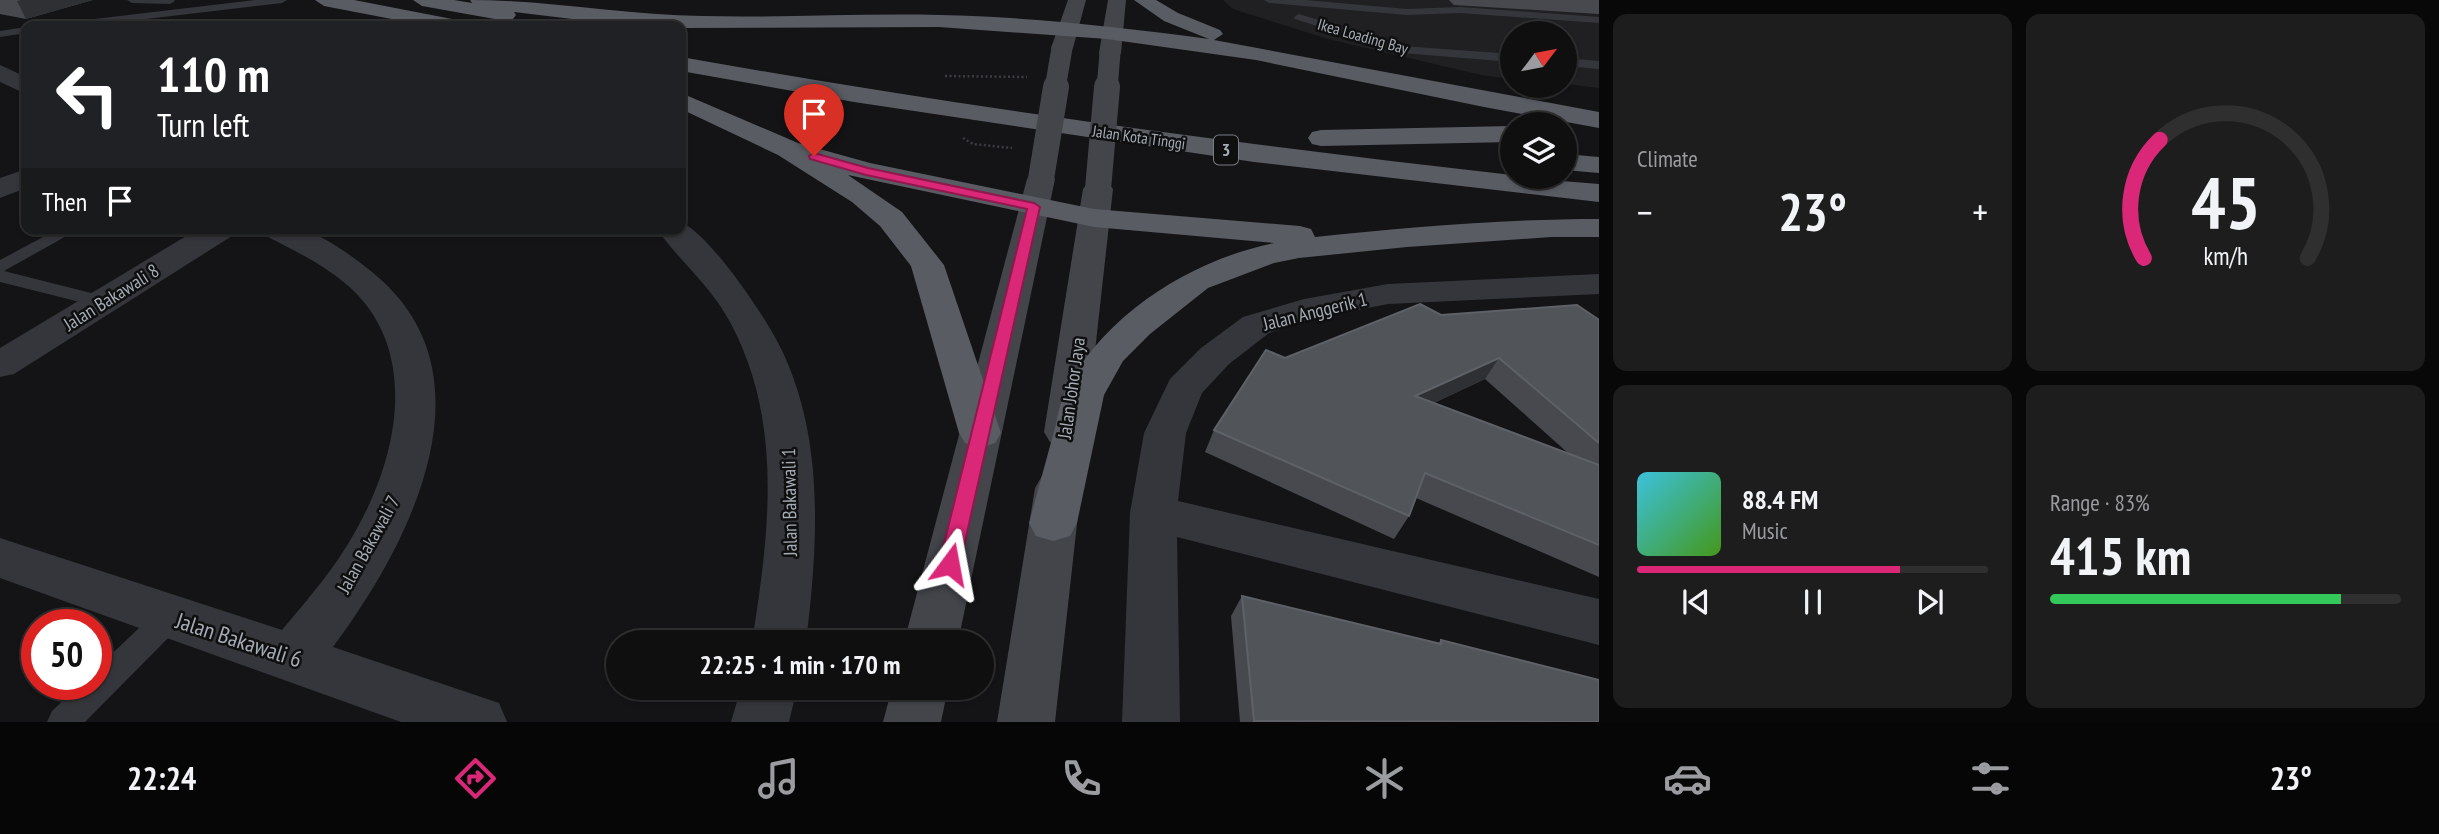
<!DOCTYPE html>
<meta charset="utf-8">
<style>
body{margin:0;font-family:"PT Sans Narrow",sans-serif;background:#1d1d1e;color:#f1f3f6;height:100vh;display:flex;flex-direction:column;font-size:26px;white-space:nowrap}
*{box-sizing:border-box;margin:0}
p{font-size:23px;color:#9b9c9f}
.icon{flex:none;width:38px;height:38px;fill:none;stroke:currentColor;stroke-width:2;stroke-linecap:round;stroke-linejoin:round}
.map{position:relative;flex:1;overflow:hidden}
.side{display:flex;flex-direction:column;gap:14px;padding:14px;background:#080809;width:840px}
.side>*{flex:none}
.guide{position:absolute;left:21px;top:21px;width:665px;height:214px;border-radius:14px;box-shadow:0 2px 5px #0004,0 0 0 2px #2f2f30;background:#202124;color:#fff;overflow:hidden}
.needle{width:46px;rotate:58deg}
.buttons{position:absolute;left:1500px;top:21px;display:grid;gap:14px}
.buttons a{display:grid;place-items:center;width:77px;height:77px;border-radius:50%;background:#0f0f10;box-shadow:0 2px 5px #0004,0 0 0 2px #2f2f30;font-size:35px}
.speed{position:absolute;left:21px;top:609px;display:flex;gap:14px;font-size:35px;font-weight:700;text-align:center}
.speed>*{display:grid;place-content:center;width:91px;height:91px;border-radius:50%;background:#0f0f10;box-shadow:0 2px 5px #0004,0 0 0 2px #2f2f30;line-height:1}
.speed .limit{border:10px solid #d22;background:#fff;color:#111}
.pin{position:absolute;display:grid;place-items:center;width:60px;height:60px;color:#fff;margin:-72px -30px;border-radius:50% 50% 50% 0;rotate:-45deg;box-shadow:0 0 7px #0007}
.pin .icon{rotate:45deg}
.me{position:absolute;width:77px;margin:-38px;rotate:13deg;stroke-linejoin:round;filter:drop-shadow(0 0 5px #0008)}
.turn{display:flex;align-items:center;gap:24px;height:147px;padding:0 21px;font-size:32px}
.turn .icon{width:91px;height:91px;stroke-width:2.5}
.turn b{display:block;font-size:49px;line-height:60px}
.then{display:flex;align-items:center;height:66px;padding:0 21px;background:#0003;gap:14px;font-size:26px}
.big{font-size:52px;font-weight:600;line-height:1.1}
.side .card{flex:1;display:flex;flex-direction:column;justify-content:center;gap:10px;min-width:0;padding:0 24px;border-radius:14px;background:#1d1d1e}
.side .dial{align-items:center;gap:0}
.dial svg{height:182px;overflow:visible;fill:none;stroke:#2f2f30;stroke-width:7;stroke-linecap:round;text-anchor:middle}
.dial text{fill:#f1f3f6;stroke:none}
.song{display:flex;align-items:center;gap:21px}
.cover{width:84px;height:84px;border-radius:10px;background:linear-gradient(135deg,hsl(190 70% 55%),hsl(100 70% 35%))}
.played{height:7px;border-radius:4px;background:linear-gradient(90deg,#db2777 75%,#2f2f30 75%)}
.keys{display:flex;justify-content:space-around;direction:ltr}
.heat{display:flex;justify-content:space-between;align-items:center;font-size:38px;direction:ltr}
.charge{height:10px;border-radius:5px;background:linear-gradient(90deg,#34c759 83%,#2f2f30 0)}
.side .tiles{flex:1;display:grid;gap:14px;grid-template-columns:repeat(2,1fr)}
.trip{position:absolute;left:606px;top:630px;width:388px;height:70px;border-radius:35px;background:#0f0f10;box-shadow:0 2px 5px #0004,0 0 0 2px #2f2f30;font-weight:600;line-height:70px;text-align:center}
.tabs{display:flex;height:112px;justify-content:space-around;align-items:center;background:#060606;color:#9b9c9f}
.tabs .icon{width:49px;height:49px}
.tabs .selected{color:#db2777}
.tabs b{font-size:32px;color:#f1f3f6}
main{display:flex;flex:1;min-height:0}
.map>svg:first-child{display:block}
.built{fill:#202023}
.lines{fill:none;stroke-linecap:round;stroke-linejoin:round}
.path{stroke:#3b3d42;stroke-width:2.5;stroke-dasharray:2 2.5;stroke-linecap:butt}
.service{fill:#35363b;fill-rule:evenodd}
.minor{fill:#35363b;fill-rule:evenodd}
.secondary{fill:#43454b;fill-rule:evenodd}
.trunk{fill:#595c63;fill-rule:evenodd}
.secondary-bridge-far1{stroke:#43454b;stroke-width:21}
.secondary-bridge{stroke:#43454b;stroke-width:26}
.wall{fill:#47494e;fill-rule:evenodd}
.shaded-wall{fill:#2e3033}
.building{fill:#515459;stroke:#5e6268;stroke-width:2}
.route{fill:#db2777;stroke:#8e194d;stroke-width:2}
.labels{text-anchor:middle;stroke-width:5;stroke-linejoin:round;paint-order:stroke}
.far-street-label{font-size:16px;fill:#a5acb6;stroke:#0f0f10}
.shield{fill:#0f0f10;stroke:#787d84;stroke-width:2}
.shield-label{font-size:18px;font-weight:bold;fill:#a5acb6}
.street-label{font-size:19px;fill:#a5acb6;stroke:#0f0f10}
.near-street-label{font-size:23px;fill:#a5acb6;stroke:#0f0f10}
</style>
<main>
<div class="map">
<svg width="1599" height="722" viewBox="0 0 1599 722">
<rect width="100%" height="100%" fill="#141416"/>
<!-- built -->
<path class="built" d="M1223,0h376v88l-34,-4 -1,-51h-52v46l-31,-4 -153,-36 -95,-30z"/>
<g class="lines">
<!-- path -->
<path class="path" d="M945,76l82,1
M963,138l10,6 39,4"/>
<!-- service -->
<path class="service" d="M127,0h47l1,1 -5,3 -38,-1z
M255,0h32l-5,3 -195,23h-32l6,-3z
M1264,0h41l102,9 53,-2 139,10v6l-139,-10 -53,2 -138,-12z
M1299,14l104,32 109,8v8l-110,-9 -107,-34 -1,-2z
M26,27v6l-26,4v-6z
M1564,58l35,3v8l-35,-3z
M58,229h21l-75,42 107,27 3,4 -3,4 -7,2 -104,-26v-22z
M170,605l10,3 4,9 -4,9 -95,96h-38l5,-11 28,-27h16v-15l64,-61z"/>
<!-- minor -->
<path class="minor" d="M210,19l10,3 3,4h-22l2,-5z
M0,65l26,12v17l-26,-12z
M26,169v19l-26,10v-20z
M681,222c18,8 46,43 58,60 20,28 39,56 51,87 34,86 27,183 16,273h-54c17,-107 32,-220 -22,-320 -19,-36 -50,-60 -73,-93h24z
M198,229h39l-5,7 -218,138 -14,3v-29z
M261,229c13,0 31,-3 43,1 24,8 48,26 68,42 127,102 37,273 -39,375l166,56 8,19h-106l-401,-144v-40l282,92c26,-31 53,-62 73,-98 39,-68 63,-165 8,-231 -25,-30 -64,-48 -97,-65z
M1599,274v20l-211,10 -77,15 -42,14 -40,31 -27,29 -16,40 -8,68 421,98v46l-422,-108 3,185h-58l8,-209 14,-80 26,-54 31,-31 42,-31 61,-18 84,-15z
M741,688h56l-8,34h-58z"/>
<!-- secondary -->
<path class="secondary" d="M1068,0h18l-13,48 -3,5h-16l-3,-5z
M1108,0h18l-5,53 -3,5h-16l-3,-5z
M1041,170l10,3 4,6 -97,463h-54l123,-463 4,-6z
M1098,180l10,3 5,6 -27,243 -6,10 -15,5 -15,-5 -6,-10 39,-243 5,-6z
M1058,471l16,5 7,12 -26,234h-58l38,-234 7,-12z
M892,688h56l-7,34h-58z"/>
<!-- trunk -->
<path class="trunk" d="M315,0h39l98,19 7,2 3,4 -34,1 -104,-20z
M413,0h41l18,3 -2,-3c77,0 154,15 232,16 79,2 159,-3 238,-1 90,2 180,12 269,24l-45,-18 -30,-21h22l22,13 42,17 3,4 -9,6 385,72v16l-115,-21 -228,-47 -149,-21 -168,-12 -258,1 -92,-7 -75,-9 2,3 -3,4 -7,2 -84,-15z
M681,57c276,49 553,87 831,118v2l87,7v18l-345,-40 -400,-60 -173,-31z
M681,93l117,50 72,20 224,46 206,17 11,3 4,8c95,-10 189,-18 284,-18v18h-48l-144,10 -108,11 -25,5 -66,25 -58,46 -27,27 -19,34 -27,128 -7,13 -17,5 -17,-5 -7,-13c8,-29 16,-59 24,-88 4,-13 6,-29 11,-41 38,-79 127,-134 210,-151l-180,-16 -246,-52 54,37 42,53 57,168 -6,10 -15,5 -15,-5 -6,-10 -48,-167 -31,-40 -28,-24 -74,-47 -97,-46z
M1512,126v16l-191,4 -9,-2 -4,-6 4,-6 9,-2z
M1564,154l35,3v16l-35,-3z"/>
<!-- secondary-bridge-far1 -->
<path class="secondary-bridge-far1" d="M1055,89l7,-41
M1107,89l3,-36"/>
<!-- secondary-bridge -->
<path class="secondary-bridge" d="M1041,179l15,-92
M1098,189l9,-102"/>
</g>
<!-- wall -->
<path class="wall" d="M0,0h93l-67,19 -26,-5z
M1449,0h150v14l-145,-9z
M1441,315l158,5v257l-183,-79 -7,18 -15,23 -189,-87 9,-22 71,-72zM1485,379l83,74 -134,-50z
M1242,596l196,47 3,-3 158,82h-359l-9,-106z"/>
<!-- shaded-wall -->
<path class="shaded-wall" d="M21,0h72l-67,19 -9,-18z
M1499,358l-14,21 -83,39 13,-22z"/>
<!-- building -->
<path class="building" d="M1420,304l21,11 136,-10 22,15v123l-100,-85 -84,38 184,69v80l-174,-72 -16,43 -195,-86 52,-80 19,8z
M1242,596l199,48v-4l158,40v42l-345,-1z"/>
<!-- route -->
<path class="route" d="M814,153l54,15 166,35 6,4 -80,357 -3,6 -7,2 -8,-2 -3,-6 88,-355 -161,-34 -56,-16 -1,-3z"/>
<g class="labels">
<!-- far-street labels -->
<g class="far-street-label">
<text transform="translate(1363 36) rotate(16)" y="6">Ikea Loading Bay</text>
<text transform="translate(1139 137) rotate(8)" y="6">Jalan Kota Tinggi</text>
</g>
<!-- shield labels -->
<rect class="shield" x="1214" y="135.5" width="24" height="29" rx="5"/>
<g class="shield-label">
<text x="1226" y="156">3</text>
</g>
<!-- street labels -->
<g class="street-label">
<text transform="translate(111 297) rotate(-32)" y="7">Jalan Bakawali 8</text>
<text transform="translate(1315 311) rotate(-14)" y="7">Jalan Anggerik 1</text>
<text transform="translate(1071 388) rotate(-82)" y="7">Jalan Johor Jaya</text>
<text transform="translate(789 502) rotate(-91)" y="7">Jalan Bakawali 1</text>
<text transform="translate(368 544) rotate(-61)" y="7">Jalan Bakawali 7</text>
</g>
<!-- near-street labels -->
<g class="near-street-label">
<text transform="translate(239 640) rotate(18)" y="8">Jalan Bakawali 6</text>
</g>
</g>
</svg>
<div class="buttons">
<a><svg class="needle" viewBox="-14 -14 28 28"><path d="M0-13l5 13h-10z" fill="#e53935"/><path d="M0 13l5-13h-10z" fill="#9b9c9f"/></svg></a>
<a><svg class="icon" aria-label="layers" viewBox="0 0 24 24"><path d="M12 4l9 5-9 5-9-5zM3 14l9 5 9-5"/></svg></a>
</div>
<div class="speed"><div class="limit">50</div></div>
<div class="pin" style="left:814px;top:156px;background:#d93025"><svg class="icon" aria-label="arrive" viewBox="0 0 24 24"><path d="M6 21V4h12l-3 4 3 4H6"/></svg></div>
<svg class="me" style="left:950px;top:564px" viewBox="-20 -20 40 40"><path d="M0-17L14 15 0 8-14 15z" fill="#db2777" stroke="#fff" stroke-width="4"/></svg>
<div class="trip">22:25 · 1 min · 170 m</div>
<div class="guide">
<div class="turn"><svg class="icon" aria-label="left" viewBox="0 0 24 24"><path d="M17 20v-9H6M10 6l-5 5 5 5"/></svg><div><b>110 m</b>Turn left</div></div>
<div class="then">Then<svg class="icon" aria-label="arrive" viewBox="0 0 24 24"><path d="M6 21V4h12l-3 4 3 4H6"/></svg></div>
</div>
</div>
<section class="side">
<div class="tiles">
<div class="card"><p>Climate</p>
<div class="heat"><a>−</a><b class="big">23°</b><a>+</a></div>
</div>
<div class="card dial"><svg viewBox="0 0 100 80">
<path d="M14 69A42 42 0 1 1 86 69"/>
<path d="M14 69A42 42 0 0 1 21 17" stroke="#db2777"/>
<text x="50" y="56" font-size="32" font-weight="700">45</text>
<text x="50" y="72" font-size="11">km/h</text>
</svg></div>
<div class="card">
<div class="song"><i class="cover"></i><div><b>88.4 FM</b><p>Music</p></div></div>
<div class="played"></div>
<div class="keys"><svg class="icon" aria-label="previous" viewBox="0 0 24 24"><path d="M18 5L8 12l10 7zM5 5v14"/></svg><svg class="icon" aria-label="pause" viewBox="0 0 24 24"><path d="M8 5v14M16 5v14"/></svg><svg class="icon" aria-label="next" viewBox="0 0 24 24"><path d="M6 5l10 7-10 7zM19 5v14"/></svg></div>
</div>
<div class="card"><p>Range · 83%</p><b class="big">415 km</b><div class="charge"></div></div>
</div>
</section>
</main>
<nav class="tabs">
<b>22:24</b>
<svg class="icon selected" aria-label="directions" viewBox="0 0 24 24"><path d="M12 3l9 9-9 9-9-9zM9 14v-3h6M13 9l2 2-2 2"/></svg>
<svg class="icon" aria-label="music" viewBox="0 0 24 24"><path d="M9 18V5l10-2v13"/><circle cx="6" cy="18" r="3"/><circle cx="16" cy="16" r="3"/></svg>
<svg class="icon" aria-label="phone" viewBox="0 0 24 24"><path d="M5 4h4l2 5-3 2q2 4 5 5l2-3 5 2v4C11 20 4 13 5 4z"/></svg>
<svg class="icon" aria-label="climate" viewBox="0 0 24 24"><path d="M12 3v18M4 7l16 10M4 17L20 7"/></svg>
<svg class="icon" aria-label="car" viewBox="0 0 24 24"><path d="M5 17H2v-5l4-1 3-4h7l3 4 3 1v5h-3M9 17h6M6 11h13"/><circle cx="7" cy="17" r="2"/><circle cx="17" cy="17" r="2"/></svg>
<svg class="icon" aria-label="filters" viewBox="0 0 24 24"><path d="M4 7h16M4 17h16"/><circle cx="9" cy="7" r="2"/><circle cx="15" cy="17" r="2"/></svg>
<b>23°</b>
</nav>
